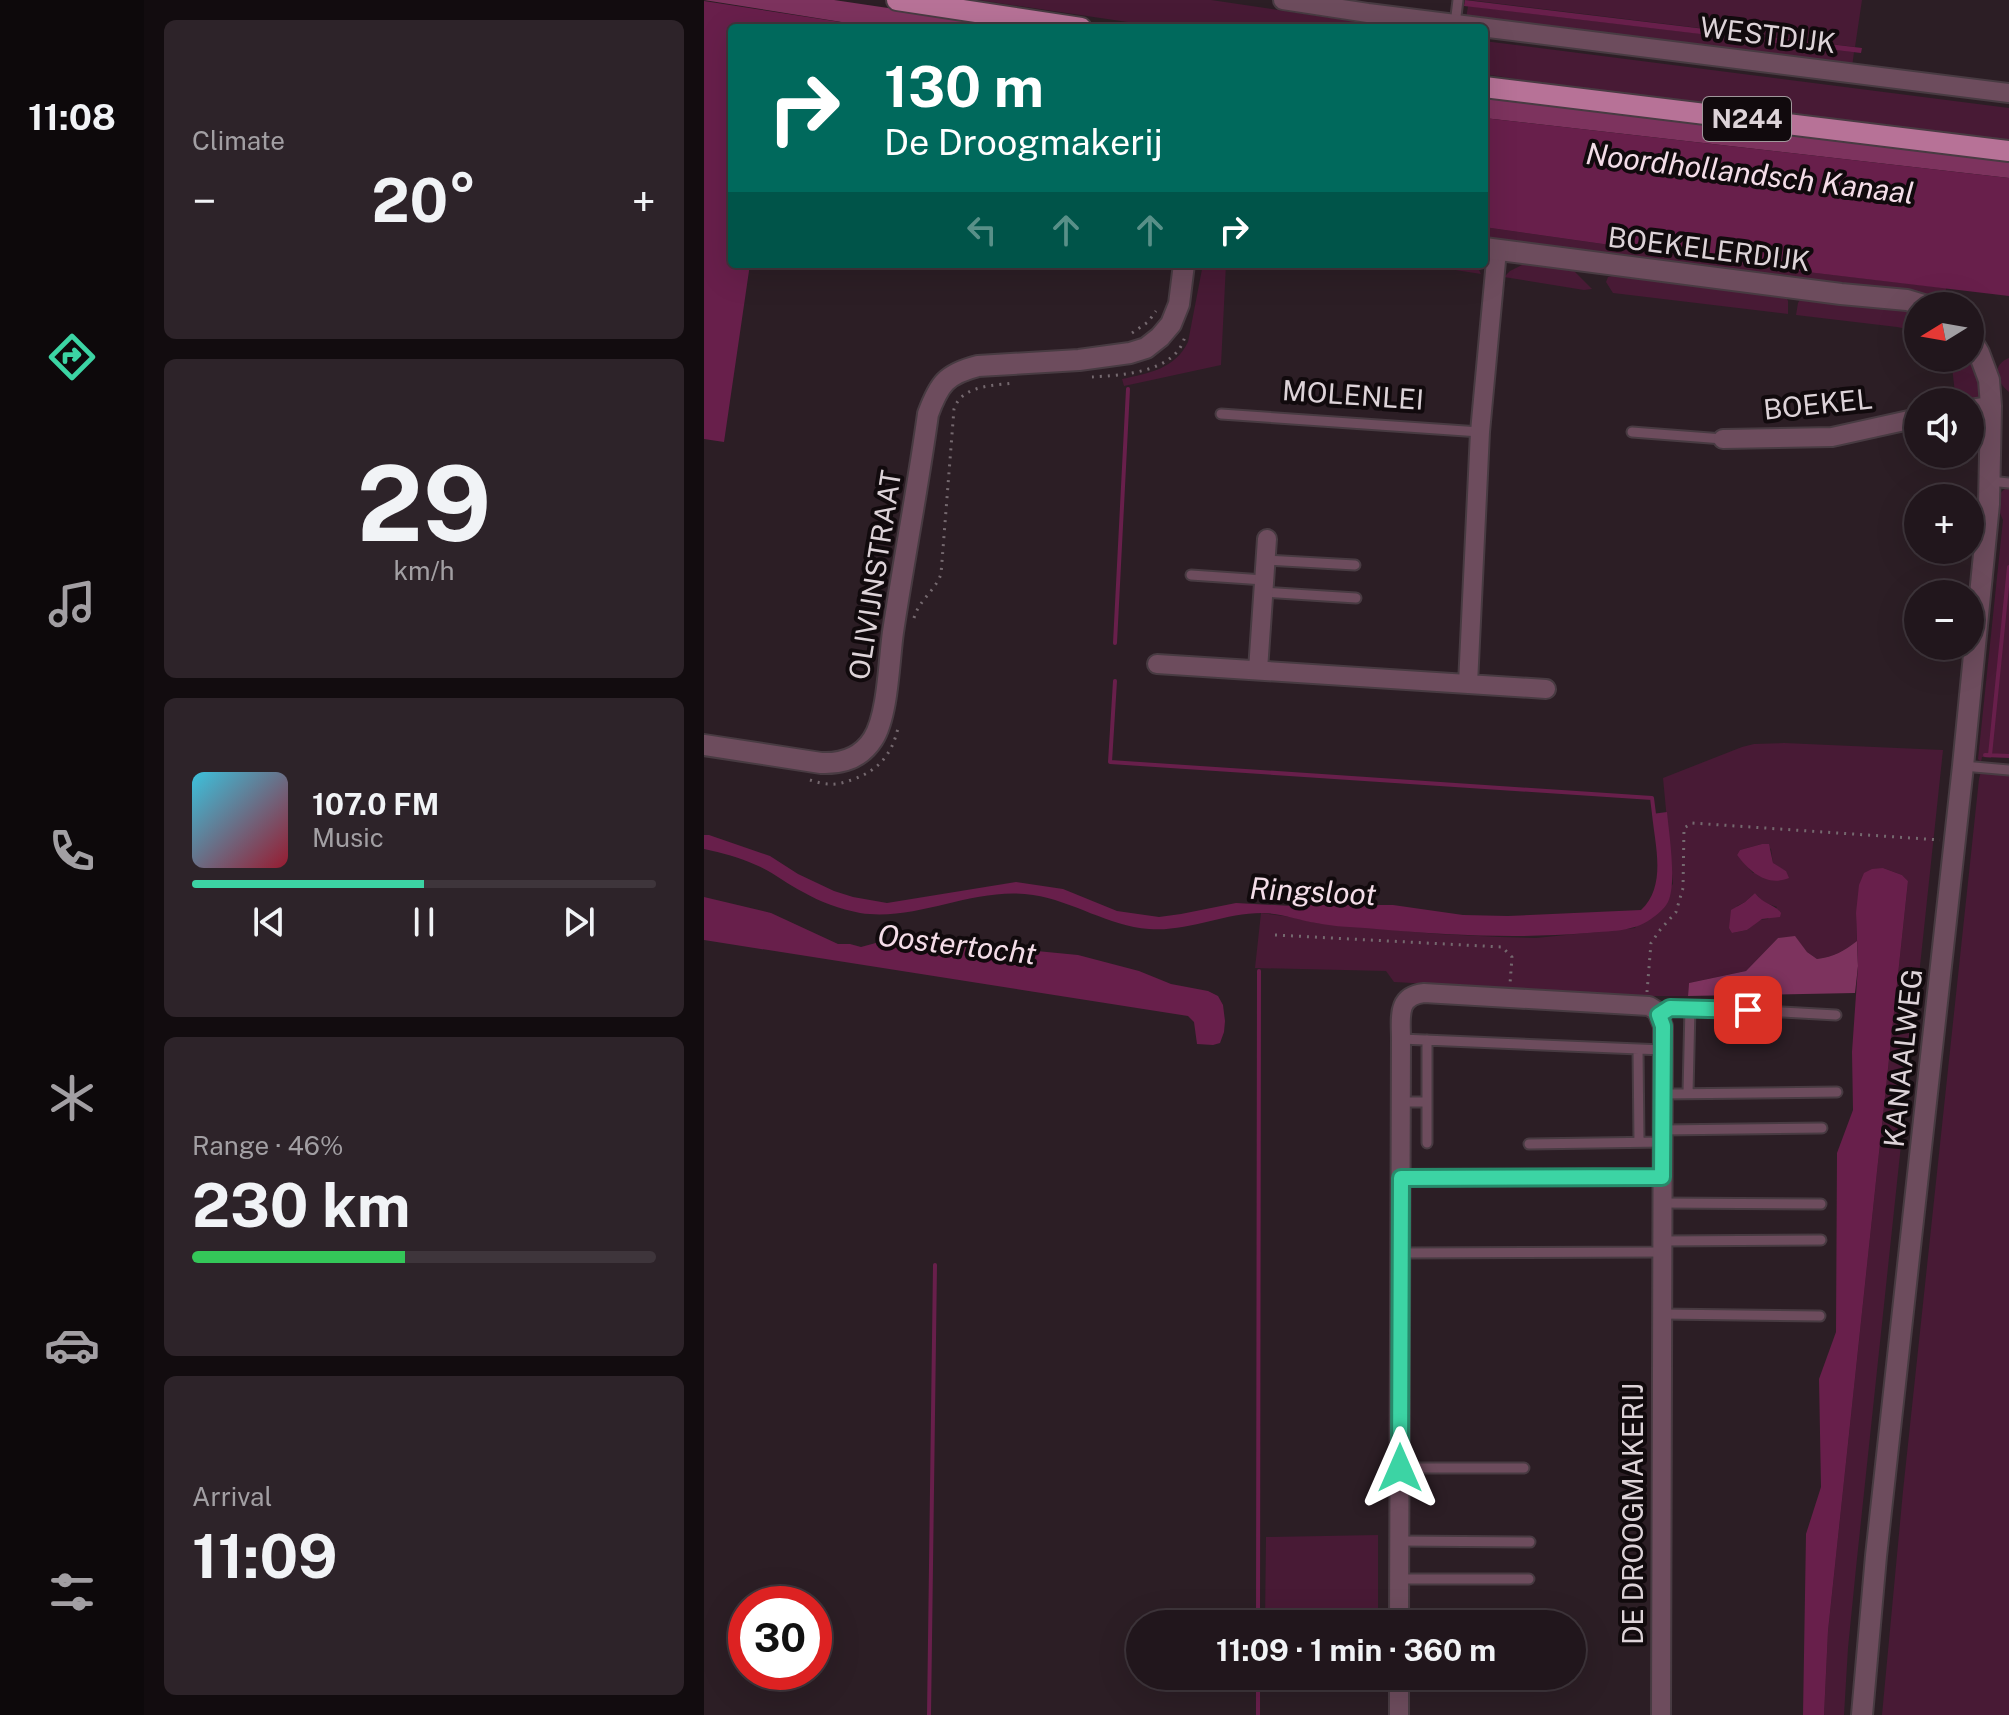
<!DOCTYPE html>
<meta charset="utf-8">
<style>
body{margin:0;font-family:"Public Sans",sans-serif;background:#2d2329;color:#f1f3f6;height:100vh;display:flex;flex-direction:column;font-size:30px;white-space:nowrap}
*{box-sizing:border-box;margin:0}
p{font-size:26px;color:#a29fa3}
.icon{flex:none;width:44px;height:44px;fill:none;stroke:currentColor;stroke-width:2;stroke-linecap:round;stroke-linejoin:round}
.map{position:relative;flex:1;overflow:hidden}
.side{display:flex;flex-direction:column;gap:20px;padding:20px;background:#120c0f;width:560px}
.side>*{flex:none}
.guide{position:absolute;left:24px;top:24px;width:760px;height:244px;border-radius:8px;box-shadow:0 8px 32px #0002,0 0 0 2px #3e353b;background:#00695c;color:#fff;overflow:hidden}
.needle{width:52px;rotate:259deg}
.tools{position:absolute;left:1200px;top:292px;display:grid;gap:16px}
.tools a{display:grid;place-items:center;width:80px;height:80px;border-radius:50%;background:#21161c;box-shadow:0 8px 32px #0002,0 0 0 2px #3e353b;font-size:40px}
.speed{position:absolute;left:24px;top:1586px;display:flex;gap:16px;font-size:40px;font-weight:700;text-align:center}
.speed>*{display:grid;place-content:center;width:104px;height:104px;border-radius:50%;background:#21161c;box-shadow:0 8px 32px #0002,0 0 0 2px #3e353b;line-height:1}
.speed .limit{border:12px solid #d22;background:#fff;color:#111}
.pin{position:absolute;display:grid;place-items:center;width:68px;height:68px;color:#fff;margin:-34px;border-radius:16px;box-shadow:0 4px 12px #0006}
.me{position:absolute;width:88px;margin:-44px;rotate:0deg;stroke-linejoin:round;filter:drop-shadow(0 0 6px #0008)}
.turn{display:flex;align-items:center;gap:28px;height:168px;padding:0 24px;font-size:36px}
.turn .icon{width:104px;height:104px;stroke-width:2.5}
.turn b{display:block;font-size:56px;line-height:68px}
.lanes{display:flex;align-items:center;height:76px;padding:0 24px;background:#0003;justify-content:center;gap:40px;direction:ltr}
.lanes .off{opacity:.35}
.big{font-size:60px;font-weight:700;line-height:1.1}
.side .tile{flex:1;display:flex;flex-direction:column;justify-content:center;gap:12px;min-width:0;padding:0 28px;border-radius:12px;background:#2d2329}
.side .dial{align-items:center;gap:0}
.dial b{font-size:104px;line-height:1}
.song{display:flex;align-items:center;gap:24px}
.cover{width:96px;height:96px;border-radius:12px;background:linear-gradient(135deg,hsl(190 70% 55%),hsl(350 70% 35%))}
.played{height:8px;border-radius:4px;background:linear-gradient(90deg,#3cd4a4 50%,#3e353b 50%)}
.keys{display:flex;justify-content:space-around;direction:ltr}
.heat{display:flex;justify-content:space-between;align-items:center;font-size:44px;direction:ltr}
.charge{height:12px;border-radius:6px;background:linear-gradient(90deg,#34c759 46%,#3e353b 0)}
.trip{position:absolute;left:422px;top:1610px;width:460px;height:80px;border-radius:40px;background:#21161c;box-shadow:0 8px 32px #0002,0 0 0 2px #3e353b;font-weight:700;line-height:80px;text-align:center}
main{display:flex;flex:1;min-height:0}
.tab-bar{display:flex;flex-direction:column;width:144px;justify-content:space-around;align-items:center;background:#0d090b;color:#a29fa3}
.tab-bar .icon{width:56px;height:56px}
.tab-bar .current{color:#3cd4a4}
.tab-bar b{font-size:36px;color:#f1f3f6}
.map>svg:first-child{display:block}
.green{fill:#481a35;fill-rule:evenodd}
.forest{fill:#7d335e}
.water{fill:#681f4b}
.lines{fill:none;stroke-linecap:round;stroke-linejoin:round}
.stream{stroke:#681f4b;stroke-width:4}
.service-casing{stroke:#483b42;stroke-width:13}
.minor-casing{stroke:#483b42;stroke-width:22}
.tertiary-casing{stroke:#483b42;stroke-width:24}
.primary-casing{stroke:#483b42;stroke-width:24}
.path{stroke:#75696f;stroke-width:3;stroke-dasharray:2 6;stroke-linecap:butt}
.service{stroke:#6d4c5d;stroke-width:9}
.minor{stroke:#6d4c5d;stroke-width:18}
.tertiary{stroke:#6d4c5d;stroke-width:20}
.primary{stroke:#b77297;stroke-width:20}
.route-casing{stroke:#278a6b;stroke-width:20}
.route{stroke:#3cd4a4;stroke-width:14}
.labels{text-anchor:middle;stroke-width:8;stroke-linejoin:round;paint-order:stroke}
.shield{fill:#110a0d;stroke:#a0979b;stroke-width:2}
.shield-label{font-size:26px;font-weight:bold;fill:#ddd3d8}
.street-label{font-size:28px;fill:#ddd3d8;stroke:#110a0d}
.water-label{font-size:30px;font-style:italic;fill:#f4dde8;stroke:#110a0d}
</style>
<main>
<nav class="tab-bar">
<b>11:08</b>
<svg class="icon current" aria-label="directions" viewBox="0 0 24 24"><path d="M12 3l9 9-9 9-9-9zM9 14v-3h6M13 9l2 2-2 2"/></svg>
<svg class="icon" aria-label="music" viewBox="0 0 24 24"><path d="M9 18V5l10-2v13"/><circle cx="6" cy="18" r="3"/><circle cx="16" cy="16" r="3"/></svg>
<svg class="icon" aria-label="phone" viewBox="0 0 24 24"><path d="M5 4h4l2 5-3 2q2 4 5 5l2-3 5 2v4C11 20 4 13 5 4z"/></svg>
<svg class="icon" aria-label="climate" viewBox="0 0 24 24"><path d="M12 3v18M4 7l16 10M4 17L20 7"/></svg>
<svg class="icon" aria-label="car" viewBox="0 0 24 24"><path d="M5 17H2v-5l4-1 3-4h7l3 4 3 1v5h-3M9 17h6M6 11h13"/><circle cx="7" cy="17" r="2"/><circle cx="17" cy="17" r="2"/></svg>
<svg class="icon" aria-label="filters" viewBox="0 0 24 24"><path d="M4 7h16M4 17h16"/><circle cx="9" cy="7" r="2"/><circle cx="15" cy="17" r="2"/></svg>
</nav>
<section class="side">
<div class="tile"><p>Climate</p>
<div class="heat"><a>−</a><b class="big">20°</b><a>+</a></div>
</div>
<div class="tile dial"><b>29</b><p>km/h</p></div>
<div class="tile">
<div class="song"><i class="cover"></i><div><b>107.0 FM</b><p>Music</p></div></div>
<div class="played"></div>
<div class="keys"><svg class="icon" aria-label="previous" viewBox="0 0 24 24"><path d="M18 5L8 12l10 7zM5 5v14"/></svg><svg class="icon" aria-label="pause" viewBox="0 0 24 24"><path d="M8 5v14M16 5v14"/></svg><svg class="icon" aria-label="next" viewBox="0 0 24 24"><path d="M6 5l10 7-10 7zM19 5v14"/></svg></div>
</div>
<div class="tile"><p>Range · 46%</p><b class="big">230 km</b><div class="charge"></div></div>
<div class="tile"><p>Arrival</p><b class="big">11:09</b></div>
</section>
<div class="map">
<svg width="1305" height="1715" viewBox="0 0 1305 1715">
<rect width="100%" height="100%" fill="#2c1e25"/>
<!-- green -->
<path class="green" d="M274,0h233l188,28h-231z
M765,0h393l-7,47z
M764,6l386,46 -2,15 -386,-48z
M780,41l525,67v33l-394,-47 -131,-20z
M780,227l281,40 181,21 -1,16 -35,-11 -426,-53z
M822,263l45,5 21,21 -8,1 -80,-13 6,-6z
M499,264h23l-5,101 -97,21 -2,-7c27,-6 53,-10 66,-37z
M713,264h59l5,10z
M918,274l164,23 2,4v13l-175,-21 -7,-11 2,-5z
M1097,298l104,10 13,6v17l-21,-4 -101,-12 2,-12z
M1266,353l7,12 3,29 -4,6 -20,2 -5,-44h19z
M1305,358v34c-13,-10 -18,-27 0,-34z
M1305,487v270l-17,-2 -1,3 -9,-1 -1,5 -3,-3 25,-239c-6,-12 -9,-27 6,-33z
M1080,743l159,7 -87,818 -8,80 -4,67h-20l4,-84 80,-750 -6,-6 -19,-7 -27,45 1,28c-13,10 -23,16 -40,18l-10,-7 -12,-15 -17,1 -32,33 -57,12 -1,13h-41l-253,-14 -8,-11 -131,-3 6,-55 30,4 25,6 122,11 62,3 36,1 99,-10 38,-44 -10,-106 79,-31 12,-3zM1058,844l9,5 2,15 13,7 -33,2 -16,-18 3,-5zM1051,893l8,9 14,5 -9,12 -10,1 -11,10 -15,3 5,-27 8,-4z
M1277,771l28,3v941h-127l21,-224 76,-712z
M674,1535v89h-113l1,-87z"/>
<!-- forest -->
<path class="forest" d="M0,0h130l189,28h-144z
M780,96l525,65v17l-525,-60z
M1091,936l12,16 10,7c17,-2 27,-8 40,-18l1,25 -3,27 -167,3 1,-13 57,-12 32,-33z"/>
<!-- water -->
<path class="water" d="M761,0l397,48 -1,5 -397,-47z
M0,1l175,27h-147v236h18l-26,178 -20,-3z
M780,118l525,60v118l-244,-29 -281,-40z
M963,812c2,22 10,71 1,90 -3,6 -11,13 -17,17 -18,13 -42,12 -64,14 -73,6 -138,2 -211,-4 -20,-2 -41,-2 -60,-6 -18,-3 -35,-10 -54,-10 -39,0 -74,19 -113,16 -41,-3 -76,-28 -116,-34 -59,-9 -115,27 -173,18 -20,-4 -40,-11 -57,-21 -16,-8 -30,-20 -47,-27 -17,-8 -34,-12 -52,-16v-14h5l61,21 28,18 36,17 19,6 34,6 129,-21 47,7 54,22 42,6 22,-3 55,-11 57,3 4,-1 2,-9h4v9h90l70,10 45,1 133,-6c26,-24 14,-65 11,-96z
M1058,844h7l4,19 13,8 3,7c-22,9 -39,-6 -52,-23l3,-5z
M1179,868l19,7 6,6 -80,750 -4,84h-21l3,-181 15,-47 -2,-108 17,-47 1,-179 16,-43 -1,-58 6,-86 -2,-53 3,-28 5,-12 8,-4z
M1051,893c9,12 20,11 26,20l-1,4 -18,2 -15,11 -15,3 -3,-5 2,-18 14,-8z
M0,897l67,16 67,31h12l11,3 22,-6 19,1 21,5 43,-3 112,11 61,16 32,13 37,7 10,5 5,9 2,16 -1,11 -4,11 -7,2 -16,-1 -3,-22 -6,-6 -484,-76z"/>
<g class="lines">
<!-- stream -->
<path class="stream" d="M411,643l13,-254
M411,681l-5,81 542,36 2,16
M1281,755l24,1
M1286,755l19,-188
M554,1624l1,-653
M225,1715l6,-450
M554,1715v-39"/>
<defs>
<path id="service" d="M751,24l3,-24
M517,414l259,18
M928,432l91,7
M1286,481l19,2
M561,560l90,5
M487,575l73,5
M559,592l93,6
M1259,766l46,4
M955,1015l11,-7 20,-1 146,8
M697,1039l262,11
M934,1049l1,93
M984,1093l2,-86
M958,1094l175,-2
M697,1102h26
M959,1130l159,-2
M723,1143v-103
M825,1144l133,-2
M697,1178l261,-1
M958,1203l159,1
M958,1241l159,-1
M696,1253l262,-1
M958,1314l158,2
M696,1468h124
M696,1541l130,1
M695,1579h130"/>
<path id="minor" d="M579,0l85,13 641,80
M1266,409l21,-3
M1019,439l109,-2 86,-19
M453,664l389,25
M554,670l9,-131
M764,684l12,-252 17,-182
M695,1624l2,-585c0,-21 -5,-43 23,-46l225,13 8,5 6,15 -2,689
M695,1715v-39"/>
<path id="tertiary" d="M780,248l357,46 66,6 20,6
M0,745l117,18c21,1 40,-5 52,-24 15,-23 16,-79 20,-107 11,-73 25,-145 35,-218 11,-30 18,-40 50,-48l101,-6 51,-7 16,-5 14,-11 11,-13 8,-20 5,-40
M1158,1715l14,-159 87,-790 26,-262 2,-98 -2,-26 -10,-27 -9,-15"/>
<path id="primary" d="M193,0l184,28
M780,87l525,64"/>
</defs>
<!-- service casing -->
<use href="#service" class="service-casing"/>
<!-- minor casing -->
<use href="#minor" class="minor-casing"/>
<!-- tertiary casing -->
<use href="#tertiary" class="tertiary-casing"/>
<!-- primary casing -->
<use href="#primary" class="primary-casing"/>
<!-- path -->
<path class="path" d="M428,333l16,-11 8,-11
M388,377c30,-2 84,-4 93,-41
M210,618c5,-18 21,-27 27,-44l13,-165c8,-24 38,-23 59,-26
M106,780c6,2 13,4 19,4 8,1 17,-2 25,-5 25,-9 38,-25 44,-51
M571,935l227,12 10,10 -2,27
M943,992l4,-49 9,-13 16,-18 7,-24 1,-60 8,-5 248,17"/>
<!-- service -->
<use href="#service" class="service"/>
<!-- minor -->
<use href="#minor" class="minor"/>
<!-- tertiary -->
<use href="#tertiary" class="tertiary"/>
<!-- primary -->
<use href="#primary" class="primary"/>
</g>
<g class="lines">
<defs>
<path id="route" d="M696,1468l1,-290 261,-1 1,-151 -4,-11 11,-7 78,2"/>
</defs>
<!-- route casing -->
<use href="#route" class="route-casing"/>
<!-- route -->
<use href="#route" class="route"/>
</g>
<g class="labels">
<!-- shield labels -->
<rect class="shield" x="999" y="97" width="88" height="44" rx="6"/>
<g class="shield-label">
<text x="1043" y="128">N244</text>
</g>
<!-- street labels -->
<g class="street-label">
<text transform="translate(1064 35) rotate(7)" y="10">WESTDIJK</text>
<text transform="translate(1005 249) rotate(7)" y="10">BOEKELERDIJK</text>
<text transform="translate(649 395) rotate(4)" y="10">MOLENLEI</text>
<text transform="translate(1114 404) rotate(-6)" y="10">BOEKEL</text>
<text transform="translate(171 575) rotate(-81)" y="10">OLIVIJNSTRAAT</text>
<text transform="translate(1199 1058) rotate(-84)" y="10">KANAALWEG</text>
<text transform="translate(929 1514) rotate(-90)" y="10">DE DROOGMAKERIJ</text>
</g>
<!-- water labels -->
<g class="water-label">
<text transform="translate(1046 174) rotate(7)" y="10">Noordhollandsch Kanaal</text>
<text transform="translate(609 892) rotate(3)" y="10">Ringsloot</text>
<text transform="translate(253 945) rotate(7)" y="10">Oostertocht</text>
</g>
</g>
</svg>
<div class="tools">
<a><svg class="needle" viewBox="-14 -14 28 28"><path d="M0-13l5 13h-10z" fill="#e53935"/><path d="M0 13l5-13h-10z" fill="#a29fa3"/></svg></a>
<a><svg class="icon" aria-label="sound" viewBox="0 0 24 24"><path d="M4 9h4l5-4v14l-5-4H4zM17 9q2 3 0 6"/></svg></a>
<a>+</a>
<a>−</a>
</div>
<div class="speed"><div class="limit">30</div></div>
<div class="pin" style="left:1044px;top:1010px;background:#d93025"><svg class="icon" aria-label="arrive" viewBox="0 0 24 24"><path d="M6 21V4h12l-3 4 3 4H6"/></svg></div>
<svg class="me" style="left:696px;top:1468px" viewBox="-20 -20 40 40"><path d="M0-17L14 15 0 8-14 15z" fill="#3cd4a4" stroke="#fff" stroke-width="4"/></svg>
<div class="trip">11:09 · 1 min · 360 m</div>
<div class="guide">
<div class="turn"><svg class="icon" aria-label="right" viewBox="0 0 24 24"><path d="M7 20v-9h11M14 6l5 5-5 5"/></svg><div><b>130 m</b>De Droogmakerij</div></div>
<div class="lanes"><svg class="icon off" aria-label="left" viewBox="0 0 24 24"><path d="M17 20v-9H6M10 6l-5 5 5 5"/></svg><svg class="icon off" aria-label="ahead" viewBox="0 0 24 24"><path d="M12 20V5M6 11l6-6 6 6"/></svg><svg class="icon off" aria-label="ahead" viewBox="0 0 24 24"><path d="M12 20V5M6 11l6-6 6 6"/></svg><svg class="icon" aria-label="right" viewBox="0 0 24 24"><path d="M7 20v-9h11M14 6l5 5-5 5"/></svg></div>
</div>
</div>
</main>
